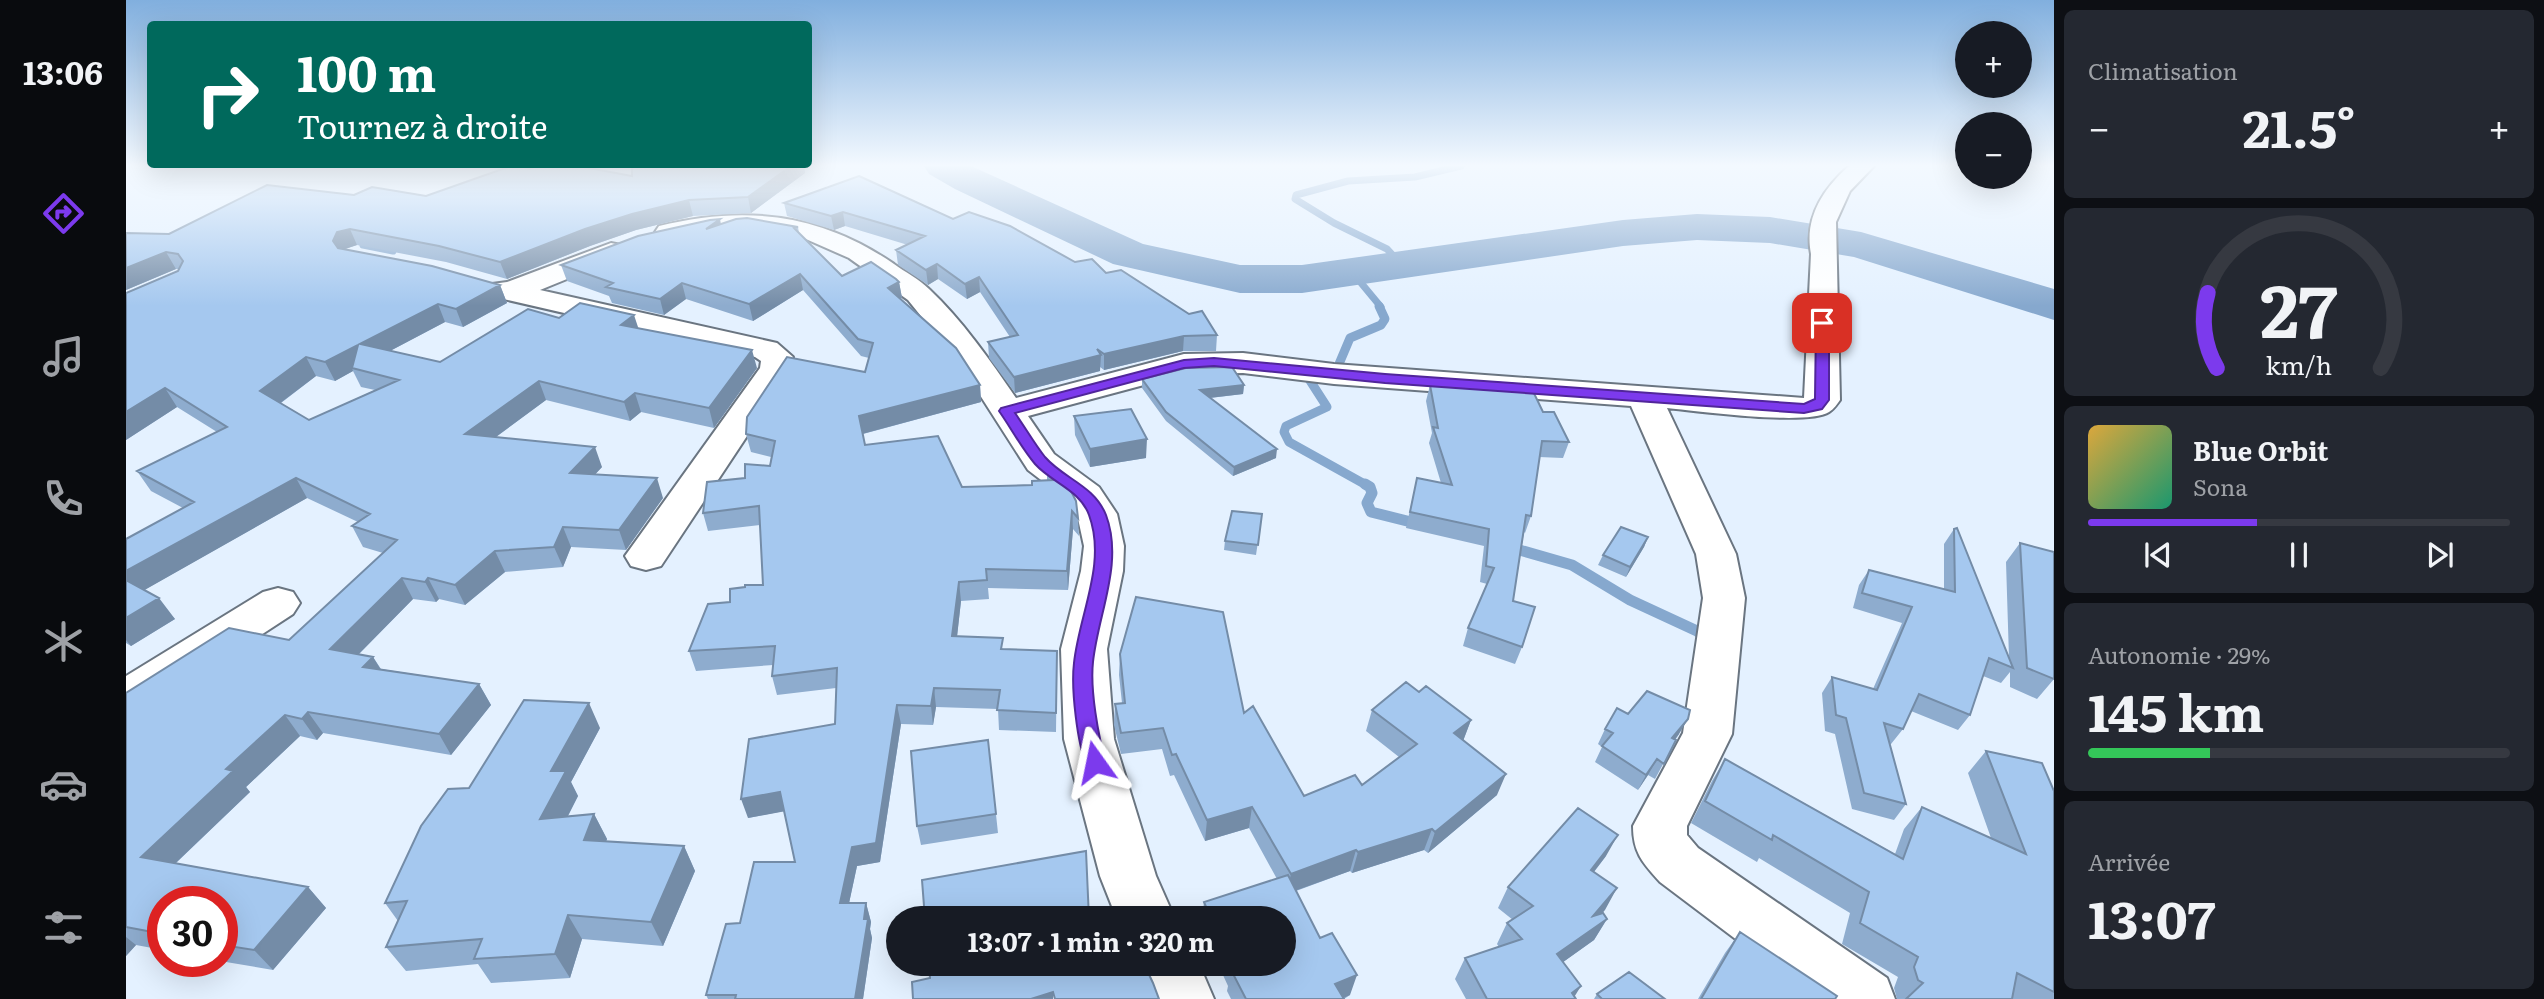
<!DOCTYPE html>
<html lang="fr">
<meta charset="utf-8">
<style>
body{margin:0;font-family:Literata,serif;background:#242831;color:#f1f3f6;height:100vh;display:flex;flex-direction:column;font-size:26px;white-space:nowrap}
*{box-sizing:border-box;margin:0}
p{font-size:23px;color:#9ea1a6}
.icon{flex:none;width:38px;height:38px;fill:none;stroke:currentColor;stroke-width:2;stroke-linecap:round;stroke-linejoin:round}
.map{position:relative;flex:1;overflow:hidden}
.panel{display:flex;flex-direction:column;gap:10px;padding:10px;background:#0d0f14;width:490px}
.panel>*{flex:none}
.banner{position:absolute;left:21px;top:21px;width:665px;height:147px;border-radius:7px;box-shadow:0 7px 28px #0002;background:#00695c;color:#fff;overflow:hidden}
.tools{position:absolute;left:1829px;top:21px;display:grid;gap:14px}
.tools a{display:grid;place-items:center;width:77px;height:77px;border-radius:50%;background:#171b24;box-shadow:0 7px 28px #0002;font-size:35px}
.speed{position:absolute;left:21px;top:886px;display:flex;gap:14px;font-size:35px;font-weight:700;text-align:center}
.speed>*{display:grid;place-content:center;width:91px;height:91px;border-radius:50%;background:#171b24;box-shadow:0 7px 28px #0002;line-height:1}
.speed .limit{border:10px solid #d22;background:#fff;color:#111}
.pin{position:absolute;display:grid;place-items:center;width:60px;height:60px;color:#fff;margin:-30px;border-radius:14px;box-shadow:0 4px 10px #0006}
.me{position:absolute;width:77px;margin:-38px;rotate:348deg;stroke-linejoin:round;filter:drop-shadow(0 0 5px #0008)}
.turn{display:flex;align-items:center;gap:24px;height:147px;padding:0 35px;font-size:32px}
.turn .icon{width:91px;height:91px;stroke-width:2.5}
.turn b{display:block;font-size:49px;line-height:60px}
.big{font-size:52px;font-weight:700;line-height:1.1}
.panel .tile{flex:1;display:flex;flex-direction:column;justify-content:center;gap:10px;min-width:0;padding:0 24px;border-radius:10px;background:#242831}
.panel .dial{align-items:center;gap:0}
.dial svg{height:182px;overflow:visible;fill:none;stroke:#363941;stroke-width:7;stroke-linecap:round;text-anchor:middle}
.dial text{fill:#f1f3f6;stroke:none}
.song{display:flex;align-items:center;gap:21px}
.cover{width:84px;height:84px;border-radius:10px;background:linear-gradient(135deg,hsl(40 70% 55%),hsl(160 70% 35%))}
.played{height:7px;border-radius:4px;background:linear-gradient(90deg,#7c3aed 40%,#363941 40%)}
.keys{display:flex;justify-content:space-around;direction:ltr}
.heat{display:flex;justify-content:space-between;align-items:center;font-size:38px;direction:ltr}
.charge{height:10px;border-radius:5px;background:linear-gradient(90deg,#34c759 29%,#363941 0)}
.trip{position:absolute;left:760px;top:906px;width:410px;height:70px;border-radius:35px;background:#171b24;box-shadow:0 7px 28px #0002;font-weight:700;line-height:70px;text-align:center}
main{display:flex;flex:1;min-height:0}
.tabs{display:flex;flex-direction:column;width:126px;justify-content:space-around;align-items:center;background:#090b0e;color:#9ea1a6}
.tabs .icon{width:49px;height:49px}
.tabs .on{color:#7c3aed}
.tabs b{font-size:32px;color:#f1f3f6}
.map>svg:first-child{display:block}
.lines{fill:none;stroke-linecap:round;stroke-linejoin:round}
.stream-far2{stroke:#86a8ce;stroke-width:7}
.stream-far1{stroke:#86a8ce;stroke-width:9}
.stream{stroke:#86a8ce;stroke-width:11}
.river{fill:#86a8ce;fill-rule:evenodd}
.street-casing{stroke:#6a7581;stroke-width:4}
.street{fill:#fff;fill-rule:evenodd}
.wall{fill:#8eacce;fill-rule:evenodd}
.shaded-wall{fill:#748ca7}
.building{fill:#a5c8ef;stroke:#748ca7;stroke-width:2;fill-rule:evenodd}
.route{fill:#7c3aed;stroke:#51269a;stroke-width:2}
</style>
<main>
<nav class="tabs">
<b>13:06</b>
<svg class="icon on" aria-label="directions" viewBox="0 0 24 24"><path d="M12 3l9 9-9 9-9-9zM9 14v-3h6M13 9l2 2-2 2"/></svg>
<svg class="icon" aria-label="music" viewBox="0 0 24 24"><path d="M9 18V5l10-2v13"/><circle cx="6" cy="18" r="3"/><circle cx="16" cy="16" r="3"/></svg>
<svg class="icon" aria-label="phone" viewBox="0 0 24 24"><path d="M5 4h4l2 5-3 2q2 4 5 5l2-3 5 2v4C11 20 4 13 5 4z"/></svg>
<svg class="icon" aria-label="climate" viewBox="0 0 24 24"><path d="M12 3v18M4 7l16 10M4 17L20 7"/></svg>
<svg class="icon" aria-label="car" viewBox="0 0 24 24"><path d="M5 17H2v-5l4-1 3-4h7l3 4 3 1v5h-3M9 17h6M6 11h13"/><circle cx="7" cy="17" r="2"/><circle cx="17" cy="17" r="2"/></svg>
<svg class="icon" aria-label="filters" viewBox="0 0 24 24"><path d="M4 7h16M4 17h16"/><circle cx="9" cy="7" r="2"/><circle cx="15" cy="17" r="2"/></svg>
</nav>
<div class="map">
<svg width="1928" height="999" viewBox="0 0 1928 999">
<rect width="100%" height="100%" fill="#e4f1ff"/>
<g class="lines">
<!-- stream-far2 -->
<path class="stream-far2" d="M237,245l30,6
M1276,265l-15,-16 -53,-26 -39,-24 1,-4 52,-14 67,-4 46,-11
M1226,272l29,35"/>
<!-- stream-far1 -->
<path class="stream-far1" d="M1213,364l11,-26 31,-13 4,-6 -6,-13
M1189,369l-6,10 18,28 -41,19 -2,6 5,10 79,44"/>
<!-- stream -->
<path class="stream" d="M1239,484l5,3 2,6 -5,10 4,9 48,12
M1383,547l63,18 58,35 67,31 11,8"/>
<!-- river -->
<path class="river" d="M798,166h47l172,78 97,21h62l321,-45 74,-6 73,3 91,15 193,57v31l-200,-63 -84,-14 -73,-3 -74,6 -321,47h-62l-127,-29 -158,-75 -26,-15z"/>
<defs>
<path id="street" d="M1723,166h25l-24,25 -14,31 4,178c-3,4 -6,9 -11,12 -22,14 -131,-1 -162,-4l69,146 9,44 -13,136 -45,92v9l11,13 189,130 8,21h-80l-155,-117c-17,-19 -27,-29 -27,-56l50,-93 20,-135 -7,-44 -65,-148 -297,-22 -91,-11 -58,1 -157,42 26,38 45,33 18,27 7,32 -1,25 -16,78 7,90 42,137 19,43h-58l-17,-43 -36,-137 -3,-90 20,-78 3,-25 -7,-32 -6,-11 -43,-33 -66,-103 -54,-67 -59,-42 -50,-22 -40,-6 -42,1 -49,9 -9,-2 -4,-6 4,-6c86,-21 161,-13 235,38 11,8 25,15 35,25 33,31 61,71 87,109l168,-44 59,-1 91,11 470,34 7,-144c-7,-36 12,-65 38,-88z
M485,243l10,2 4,6 -4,6 -81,33 237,53 16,14 -1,11 -131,198 -15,4 -15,-4 -6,-10 135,-188 1,-7 -6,-4 -256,-59 -7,-2 -5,-6 5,-6 15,-2z
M152,588l15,4 7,11 -7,11 -150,98 -17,5v-41l137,-84z
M1011,964h62l15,35h-61z"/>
</defs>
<!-- street casing -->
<use href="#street" class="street-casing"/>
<!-- street -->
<use href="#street" class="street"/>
</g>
<!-- wall -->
<path class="wall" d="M517,166h161l1,7 -54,40 -58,3 -57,14 -46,16 -83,33 -61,-17 -89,-17 -12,4 155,36 7,18 -44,24 -18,-5 -55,29 50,11 119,-44 79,10 119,40 -43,60 -73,-16 -11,9 -84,-21 -50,37 106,30 -7,7 68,24 -37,52 -55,-3 -8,20 -58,5 -40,33 -26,-6 -3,3 -23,-3 -54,55 14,3 8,12 98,15 12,21 -40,50 -128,-22 -6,7 -17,-4 -54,51 4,5 -74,71 132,24 18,21 -53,62 -53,-9h2v-60h-59v49l-27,-5 -10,11v-263l163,-53 94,-87 -20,-6 -11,-21 6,-4 -51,-24 -163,92 31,29 -44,27 -5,-3v-104l57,-31 -32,-17 -14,-20 80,-39 -40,-25 -51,33 53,-171h-3l-50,21v-57l43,1 185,-39 72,1 104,-27 102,7zM227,371l8,16 14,3 -66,30 -28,-17 35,-27 19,5z
M658,203l169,16 153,54 111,62 -1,16h-33l-79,19 -4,-3v4l-85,22 -26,-35 -1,-16 22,-5 -30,-45 -13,7 -29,-20 -10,6 -30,-20 -2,-15 12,-5 -63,-19 -11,4 -47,-14z
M595,224l77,3 1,6 43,43 57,6 3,16 -2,1 80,86 1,17 -118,32 2,11 97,42 70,-2 15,-5v-11l31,49 1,18 -6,-7 -5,61 -80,-2 1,11 -28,2 -4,35 47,13 53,2 -1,81 -57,-2 -1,-21 -62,-2 -3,18 -32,-1 -21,138 -23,4 -8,37h17l5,19 -1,7 2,9 -9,61h-155l-2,-4 34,-72 55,-61 -11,-51 -36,7 87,-94 1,-36 -59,7 -5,-19 1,-11 -77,6 -7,-20 41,-49 33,-17 -3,-60 -52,6 -5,-18 42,-35 25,-12 1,-9 -20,-5 -5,-18 119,-62 4,-14 -8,-2 -58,-66 -50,31 -67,-22 -22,16 -52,-12 -3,-7 -42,-15 -6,-16z
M1016,379l102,6 -1,9 -33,4 66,60 -43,18 -67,-55 -24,-33z
M1363,382l54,30 26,30 -6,16 -24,-1 -8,59 -6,17 -1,-1 -11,69 9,46 -7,17 -52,-18 5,-18 19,-44 -7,-2 4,-36 -78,-18 11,-50 24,5 -12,-40 3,-10 -6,-32 4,-16 56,5z
M948,416l72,42 -56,9 -15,-32z
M1136,514l-6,41 -32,-5 1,-9z
M1828,529l55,129 -3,-96 14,-19 34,136 -17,20 -27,-12v-15l-9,11 -18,-7 -13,39 -12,15 -47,-19 -8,18 -12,15h-1l16,60 -12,16 -42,-11 -17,-75 -10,-3 -3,-38 10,-16 41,12 29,-66 -49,-15 6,-23 10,-15 75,19v-45z
M1522,537l-4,10 -18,30 -28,-12 5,-10z
M994,654l124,59 60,83 58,-11 37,-28 -33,-26 6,-21 47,-18 52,28 -8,21 34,54 -69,58 -4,-3 -72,23 -2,-2 -54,20 54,104 -6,4h-113l-4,-8 1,-5 -10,-22h65v-45h-81l2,-17 73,-23 -28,-51 -44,13 -31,-66 -4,1 -8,-27 -41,5 -7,-29 1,-21 7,-1 -3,-28z
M1502,714l51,20 -4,6h1l-21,39 -7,-4 -10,15 -43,-28 7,-15 -4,-3 7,-15z
M474,728l-29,54 7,14 -10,20 26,-2 13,25 -1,2 78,5 11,25 -32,75 -81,-7 -12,39 -79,5 -13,-19 -72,7 -20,-24 12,-26 -13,-18 84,-115z
M862,740l10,93 -77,12 -4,-19z
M1860,751l68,40v208h-157l-3,-11 4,-11 -56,-33 8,-31 -91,-55 -2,4 -66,-39 21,-42 13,-22 170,95 9,-25 18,-22 69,31 -23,-65z
M1480,856l-12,16 23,16 -16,26 6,5 -13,21 -31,22 13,37h-110l-11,-20 10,-21 34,-11 -2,-3 10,-21 6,-3 -15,-12 10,-21z
M1614,932l95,67h-137l27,-46z
M1471,994l68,5h-71z"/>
<!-- shaded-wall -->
<path class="shaded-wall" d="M665,166h13l1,7 -54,40 -3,-16z
M563,200l4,16 -57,14 -46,16 -83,33 -7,-17 85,-33 47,-15z
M717,212l2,14 -11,4 -3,-14z
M594,219l3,16 -17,-6z
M224,229l7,16 -12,4 -4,8 -8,-16 4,-9z
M40,252l10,17 -50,21v-22z
M811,264l1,15 -10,6 -2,-15z
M674,274l3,16 -50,31 -4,-17z
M853,277l1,15 -13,7 -2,-15z
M773,282l3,16 -12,6 -2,-16z
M556,283l4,16 -22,16 -4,-16z
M374,285l7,18 -44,24 -7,-18z
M312,304l7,18 -76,40 -9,-18z
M508,315l6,18 -19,-8z
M1058,336l-1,15 -79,19v-16z
M232,345l-6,23 1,3 -18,10 -10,-19z
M626,350l5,18 -43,60 -5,-20z
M975,355l-1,16 -85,22 -1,-16z
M180,357l10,19 -45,34 -11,-19z
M413,381l7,19 -72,53 -9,-19z
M854,385l1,17 -119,32 -3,-18z
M1118,385l-1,9 -43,5v-9z
M39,388l12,19 -51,33v-28z
M509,393l6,19 -11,9 -6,-19z
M1021,439l-1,19 -56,9v-18z
M469,447l7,20 -24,26 -8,-20z
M1151,449l-1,9 -43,18 1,-9z
M170,478l11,20 -173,98 -8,-10v-15z
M531,478l6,20 -37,52 -7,-20z
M946,511l1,18 -5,61 -1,-19z
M437,527l8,20 -8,20 -9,-20z
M1522,537l-4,10 -18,30 4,-10z
M369,551l10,21 -40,33 -10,-20z
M276,578l11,21 -69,70 -14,-20z
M302,578l11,21 -3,3 -11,-20z
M833,582l2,19 -6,54 -3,-19z
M33,598l16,21 -44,27 -5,-6v-22z
M247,657l13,21 -23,-11z
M353,684l12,21 -40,50 -12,-21z
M808,688l2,19 -3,18 -2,-19z
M463,703l11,25 -29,54 7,14 -24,47 -14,-24 11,-48z
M771,705l4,19 -21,138 -23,4 -12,56 -5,-19 12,-56z
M182,712l15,21 -6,7 -15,-21z
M159,715l15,21 -54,51 4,5 -89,85 -20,-20 85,-88z
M1562,719l-9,15 -15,20 8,-16z
M1345,720l-8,21 -9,-8z
M1531,759l-9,16 -10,15 8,-15z
M1380,774l-9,21 -69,58 7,-21z
M654,792l6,19 -38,7 -7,-19z
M1126,807l-3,21 -44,13 2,-21z
M468,814l13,25 -10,26 -13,-25z
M1306,829l-8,21 -72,23 6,-21z
M1492,835l-12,21 -27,35 12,-21z
M558,846l11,25 -32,75 -12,-24z
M1230,850l-6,21 -64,23 5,-20z
M182,887l18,21 -53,62 -19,-20z
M1491,888l-12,22 -23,27 25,-18 -13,21 -49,35 12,-21 36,-38z
M740,903l5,19 -1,7 2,9 -9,61h-8z
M442,915l14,24 -12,39 -15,-24z
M0,937l10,8 -10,11z
M1231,975l-7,20 -9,4 -6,-15z
M1455,986l-8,13 -1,-6z
M927,992v7h-22z"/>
<!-- building -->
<path class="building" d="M385,166h11l8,3 6,-3h42l54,10v-9l11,-1h148l-43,31 -59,3 -57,14 -47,15 -85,33 -61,-16 -89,-17 -13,3 -4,9 5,7 94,18 68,19 -44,24 -18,-5 -78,40 80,18 88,-53 31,9 21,-15 54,12 -13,10 131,25 -43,58 -74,-15 -11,9 -85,-21 -74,53 130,13 -25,26 87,5 -38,52 -56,-3 -9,20 -59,4 -40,34 -27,-7 -3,4 -23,-4 -72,71 43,8 -10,10 116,17 -40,50 -131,-22 -6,7 -17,-4 -59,54 7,2 -92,86 167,30 -54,63 -32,-5v-44h-59v33l-37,-7v-234l103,-65 60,12 108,-100 -45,-14 18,-12 -74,-36 -170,93v-32l68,-37 -57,-31 90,-44 -62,-39 -39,24v-119l52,-22 5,-10 -5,-7 -12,-2 -40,16v-35l43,1 98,-49 87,10 18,-8 54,9zM232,345l-6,23 47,12 -90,40 -49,-29 46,-34 19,5z
M733,176l94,43 16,-7 41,14 65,36 17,-3 14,14 15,-3 68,44 13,-3 15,24 -33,1 -80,18 -7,-5 4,6 -87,22 -26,-35 30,-7 -39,-58 -14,7 -28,-20 -11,6 -30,-20 29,-14 -82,-24 -12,4 -47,-13z
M621,218l51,9 -4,1 48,48 29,-14 25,17 3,3 -11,6 68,60 24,37 -121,31 6,29 73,-9 24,51 70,-2v-4l21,-1 -6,-11 22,18 7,14 2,17 -6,-7 -5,60 -81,-2 1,11 -28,2 -7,54 51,2 -2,11 56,2 -1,62 -59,-3 3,-20 -66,-2 -3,18 -34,-1 -21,138 -24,4 -12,56h26l-2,16h4l-13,80h-120l1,-4h-30l20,-71 14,-1 14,-61h41l-15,-70 -39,7 8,-60 86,-15 2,-56 -65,8 3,-30 -86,5 19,-47 22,-2v-13l15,-2v-2h18l-4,-79 -56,7 4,-31 38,-4v-14l25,2 5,-25 -29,-7 1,-17 40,-60 78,15 8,-29 -15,-4 -58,-65 -51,30 -67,-21 -22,16 -54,-12 7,-4 -52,-18 77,-29 72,-16 10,-1 -14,10 30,-10z
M1106,367l12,18 -44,5 77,59 -43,18 -68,-55 -24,-33 44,-11z
M1363,382l41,3 13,27h11l15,30 -27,-1 -11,75 -5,-1 -13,86 22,6 -13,40 -54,-19 26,-60 -8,-2 3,-37 -79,-17 7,-34 35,7 -19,-58 5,1 -8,-43 62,5z
M1005,409l16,30 -57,10 -16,-33z
M1106,511l30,3 -4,31 -33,-4z
M1495,527l27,10 -18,30 -27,-12z
M1831,528l56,140 -24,-10 -19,57 -51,-21 -16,35 -19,-6 22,81 -42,-11 -18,-75 -10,-3 -4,-38 45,13 35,-83 -50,-14 7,-23 86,22 -1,-63z
M1894,543l34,9v127l-27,-11z
M0,580l33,18 -33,20z
M1010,597l87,15 21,101 9,-7 51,90 51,-21 7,10 55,-41 -45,-34 34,-28 13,10 7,-6 45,34 -17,13 52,41 -71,58 -3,-3 -74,23 -2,-2 -65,24 -39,-67 -45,13 -31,-66 -4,1 -9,-27 -42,5 -6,-29 10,-1 -5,-49z
M1521,691l43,19 -2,9 -16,19 4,2 -12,24 -7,-5 -11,16 -44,-29 11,-13 -8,-4 12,-21 11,6z
M398,700l65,3 -38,68h15l-26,48 54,-5 -10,26 100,6 -33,76 -83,-7 -13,39 -81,5 8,-20 -96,8 21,-46 -22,2 36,-77 27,-37 21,-1z
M862,740l8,74 -79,12 -6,-75z
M1860,751l56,12 12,28v201l-37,-19 -5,26h-106l17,-16 -5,-3 -4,-13 4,-10 -58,-34 9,-31 -96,-57 -1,5 -67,-39 20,-42 178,100 19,-52 104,47z
M1452,808l40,27 -27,35 26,18 -24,28 10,-3 4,6 -50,35 24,32 -9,7 4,6h-89l-22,-41 57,-19 -15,-16 26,-17 -25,-19z
M960,851l3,68h-164l-3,-39z
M1162,875l32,63 12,-5 25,42 -22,9 9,15h-98l-15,-29 2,-1 -2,-5h52v-45h-72l-7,-17z
M1614,932l97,64 -2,3h-134z
M803,964h215l9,19 6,16h-104l-2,-7 -22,7h-118l-1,-17 18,-4z
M1503,972l36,27h-63l-5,-5z"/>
<!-- sky -->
<linearGradient id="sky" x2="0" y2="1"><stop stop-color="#81afde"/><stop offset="0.54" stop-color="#f3f9ff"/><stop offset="1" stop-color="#f3f9ff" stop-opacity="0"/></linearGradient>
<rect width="1928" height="306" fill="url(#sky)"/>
<!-- route -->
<path class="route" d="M1696,319l7,4v77l-7,9 -18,4 -419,-30 -171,-17 -30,2 -169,45c10,14 19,30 30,44 19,22 49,28 61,58 18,48 -8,99 -13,147 -3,27 5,74 13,100l-3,6 -8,3 -7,-3c-11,-21 -17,-81 -14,-105 5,-49 33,-99 15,-148 -9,-25 -37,-32 -54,-51 -13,-15 -24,-36 -36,-53l2,-3 183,-48 30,-2 171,16 419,30 11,-5 1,-76z"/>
</svg>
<div class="tools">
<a>+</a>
<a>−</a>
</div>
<div class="speed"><div class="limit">30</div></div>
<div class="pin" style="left:1696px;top:323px;background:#d93025"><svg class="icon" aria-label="arrive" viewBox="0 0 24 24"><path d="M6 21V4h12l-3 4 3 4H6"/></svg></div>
<svg class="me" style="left:969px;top:762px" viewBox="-20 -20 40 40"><path d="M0-17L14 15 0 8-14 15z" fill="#7c3aed" stroke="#fff" stroke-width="4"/></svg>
<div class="trip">13:07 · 1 min · 320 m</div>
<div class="banner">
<div class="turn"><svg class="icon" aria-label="right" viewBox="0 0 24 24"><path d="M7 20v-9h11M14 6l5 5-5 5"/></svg><div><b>100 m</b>Tournez à droite</div></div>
</div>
</div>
<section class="panel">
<div class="tile"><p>Climatisation</p>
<div class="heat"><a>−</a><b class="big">21.5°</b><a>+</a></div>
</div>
<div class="tile dial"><svg viewBox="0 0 100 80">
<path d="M14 69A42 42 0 1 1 86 69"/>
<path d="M14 69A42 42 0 0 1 10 36" stroke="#7c3aed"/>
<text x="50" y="56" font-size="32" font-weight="700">27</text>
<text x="50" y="72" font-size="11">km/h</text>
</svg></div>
<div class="tile">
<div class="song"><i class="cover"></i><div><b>Blue Orbit</b><p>Sona</p></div></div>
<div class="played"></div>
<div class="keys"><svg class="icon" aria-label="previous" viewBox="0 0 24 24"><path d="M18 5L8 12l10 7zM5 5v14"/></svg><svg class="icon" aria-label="pause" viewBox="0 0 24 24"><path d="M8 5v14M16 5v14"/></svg><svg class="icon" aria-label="next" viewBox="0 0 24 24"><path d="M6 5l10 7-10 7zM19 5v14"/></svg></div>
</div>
<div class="tile"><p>Autonomie · 29%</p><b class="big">145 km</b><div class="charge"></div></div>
<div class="tile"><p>Arrivée</p><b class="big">13:07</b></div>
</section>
</main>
